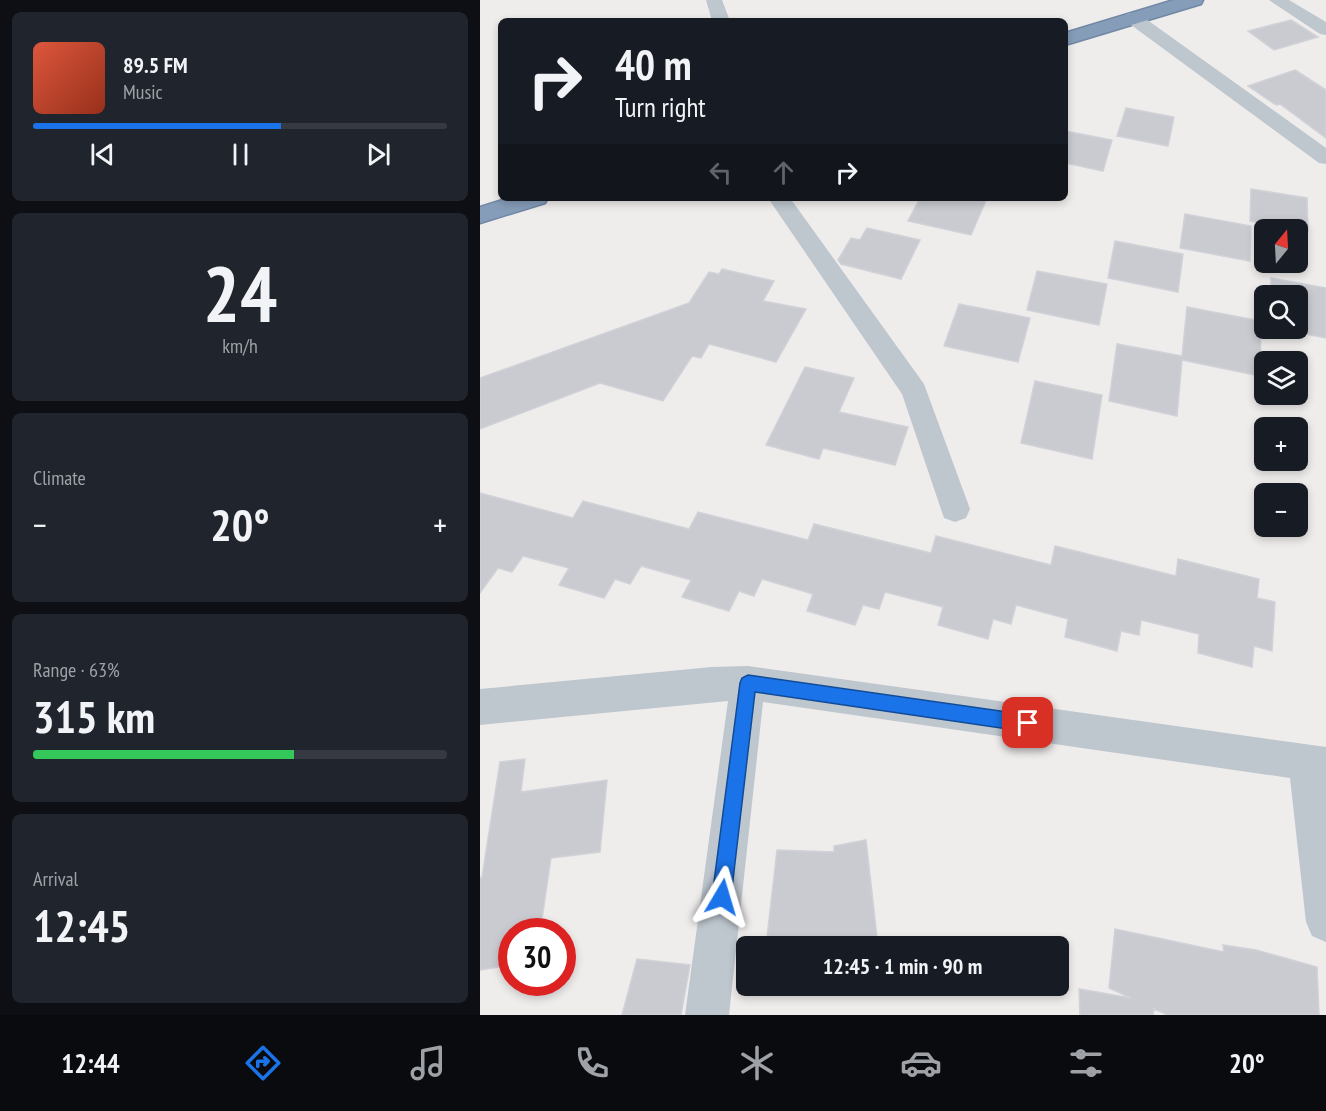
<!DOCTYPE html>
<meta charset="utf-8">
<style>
body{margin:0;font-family:"PT Sans Narrow",sans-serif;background:#20242c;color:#f1f3f6;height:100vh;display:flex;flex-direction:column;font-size:22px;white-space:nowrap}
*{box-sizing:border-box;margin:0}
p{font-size:20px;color:#9ea1a6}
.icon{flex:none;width:33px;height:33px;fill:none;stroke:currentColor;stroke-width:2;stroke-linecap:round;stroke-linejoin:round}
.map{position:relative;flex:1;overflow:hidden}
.drawer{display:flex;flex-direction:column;gap:12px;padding:12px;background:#0d0f14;width:480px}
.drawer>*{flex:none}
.banner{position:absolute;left:18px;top:18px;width:570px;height:183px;border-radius:9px;box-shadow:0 3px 9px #0003;background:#171b24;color:#f1f3f6;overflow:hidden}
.needle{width:39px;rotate:18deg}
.controls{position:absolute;left:774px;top:219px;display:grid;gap:12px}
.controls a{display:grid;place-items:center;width:54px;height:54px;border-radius:9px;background:#171b24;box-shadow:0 3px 9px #0003;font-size:30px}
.speed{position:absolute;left:18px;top:918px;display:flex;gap:12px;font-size:30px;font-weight:700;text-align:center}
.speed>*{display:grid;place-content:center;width:78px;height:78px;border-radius:50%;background:#171b24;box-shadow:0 3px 9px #0003;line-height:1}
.speed .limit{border:9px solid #d22;background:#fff;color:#111}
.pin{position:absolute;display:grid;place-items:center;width:51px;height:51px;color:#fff;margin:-26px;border-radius:12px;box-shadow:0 3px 9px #0006}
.me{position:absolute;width:66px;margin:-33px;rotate:7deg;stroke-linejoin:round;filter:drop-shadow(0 0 4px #0008)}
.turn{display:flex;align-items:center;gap:21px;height:126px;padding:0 18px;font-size:27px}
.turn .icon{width:78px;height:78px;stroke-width:2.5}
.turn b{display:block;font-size:42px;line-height:51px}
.lanes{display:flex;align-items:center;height:57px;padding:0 18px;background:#0003;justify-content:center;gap:30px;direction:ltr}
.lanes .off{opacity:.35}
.big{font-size:45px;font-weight:800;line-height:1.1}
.drawer .tile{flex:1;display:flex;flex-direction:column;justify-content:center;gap:9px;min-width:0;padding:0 21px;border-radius:9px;background:#20242c}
.drawer .dial{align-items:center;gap:0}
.dial b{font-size:78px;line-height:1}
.song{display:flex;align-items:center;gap:18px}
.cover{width:72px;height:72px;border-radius:9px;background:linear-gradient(135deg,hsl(10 70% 55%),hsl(10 70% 35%))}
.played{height:6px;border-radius:3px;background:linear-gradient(90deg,#1a73e8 60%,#363941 60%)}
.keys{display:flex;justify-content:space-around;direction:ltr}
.heat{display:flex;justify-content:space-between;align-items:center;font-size:33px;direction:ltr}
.charge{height:9px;border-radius:4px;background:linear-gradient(90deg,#34c759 63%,#363941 0)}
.trip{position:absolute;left:256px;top:936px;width:333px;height:60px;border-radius:9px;background:#171b24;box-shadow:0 3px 9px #0003;font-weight:800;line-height:60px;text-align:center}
.menu{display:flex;height:96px;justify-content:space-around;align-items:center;background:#090b0e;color:#9ea1a6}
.menu .icon{width:42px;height:42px}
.menu .selected{color:#1a73e8}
.menu b{font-size:27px;color:#f1f3f6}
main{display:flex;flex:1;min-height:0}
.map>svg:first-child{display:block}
.building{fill:#cacbd1;stroke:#d0d2d8;stroke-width:1.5}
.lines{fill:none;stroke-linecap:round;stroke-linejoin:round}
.highway-casing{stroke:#7188a5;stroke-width:3}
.minor{fill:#bec6ce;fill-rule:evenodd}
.highway{fill:#869db9;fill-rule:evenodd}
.route{fill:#1a73e8;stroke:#114b97;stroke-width:1.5}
</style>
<main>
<section class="drawer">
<div class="tile">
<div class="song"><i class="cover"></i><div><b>89.5 FM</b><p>Music</p></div></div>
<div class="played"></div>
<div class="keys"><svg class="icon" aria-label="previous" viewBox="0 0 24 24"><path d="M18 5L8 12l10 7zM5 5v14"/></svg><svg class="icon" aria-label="pause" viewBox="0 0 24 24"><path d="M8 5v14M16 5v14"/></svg><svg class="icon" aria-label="next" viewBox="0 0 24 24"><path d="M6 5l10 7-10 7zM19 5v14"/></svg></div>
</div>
<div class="tile dial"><b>24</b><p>km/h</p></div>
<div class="tile"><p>Climate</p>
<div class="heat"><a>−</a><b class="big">20°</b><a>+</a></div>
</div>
<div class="tile"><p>Range · 63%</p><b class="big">315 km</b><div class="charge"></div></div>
<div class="tile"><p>Arrival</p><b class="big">12:45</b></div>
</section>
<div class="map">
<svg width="846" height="1015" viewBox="0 0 846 1015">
<rect width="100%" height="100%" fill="#efecec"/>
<!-- building -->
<path class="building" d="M811,20l27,17 -44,13 -26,-19z
M815,70l31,20v48l-46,-34 -4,1 -28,-19z
M646,108l48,9 -6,29 -51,-10z
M585,131l47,9 -9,31 -38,-8z
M771,189l56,9 1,33 -58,-10z
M440,198h67l-16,37 -63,-14z
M705,214l66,12 -1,35 -70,-13z
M387,228l53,12 -19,39 -60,-15 -3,-4 13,-22 9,2z
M635,241l68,13 -5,38 -70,-14z
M242,269l52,12 -11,20 43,8 -30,53 -67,-18 -8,14 -9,-2 -29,45 -63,-18 -120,46v-51l209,-75 20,-31 10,2z
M557,271l70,13 -8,41 -72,-15z
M791,278l55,10v50l-51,-10h23v-32h-27z
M479,304l71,14 -12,44 -74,-16z
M707,307l74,14 -1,55 -78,-16 -5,56 -68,-15 8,-57 65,12z
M325,367l49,11 -15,34 69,15 -13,38 -72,-17 -4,11 -53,-14z
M555,381l67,14 -10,64 -71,-16z
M0,493l93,25 10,-17 106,28 9,-17 110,28 6,-16 117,29 5,-17 115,29 4,-19 121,30 2,-17 81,20 -2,19 18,4 -3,49 -18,-5 -2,21 -54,-14 1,-19 -58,-14 -2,15 -18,-4 -4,20 -52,-14 3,-18 -52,-14 -5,19 -18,-5 -5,20 -50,-14 5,-18 -58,-15 -6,17 -16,-4 -8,20 -48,-14 6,-17 -51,-15 -8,17 -15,-5 -10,20 -47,-14 9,-17 -50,-14 -11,18 -15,-5 -11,19 -45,-13 10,-17 -46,-12 -11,16 -14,-4 -18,25z
M45,759l-4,33 86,-12 -7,72 -49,6 -11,74h-28v33l-32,5v-92l2,-1 18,-115z
M386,840l12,106h-112l11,-96 57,2v-6z
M635,929l109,23 -1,-7 33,5 61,17 2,48h-151l-14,-6 -1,6h-73l-1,-26 52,9 -22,-10z
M157,959l53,6 -9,50h-59z"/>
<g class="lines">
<defs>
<path id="highway" d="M694,0h29l-2,4 -136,41v-12z
M29,198h39l-3,5 -65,20v-16z"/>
</defs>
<!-- highway casing -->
<use href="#highway" class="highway-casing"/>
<!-- minor -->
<path class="minor" d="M226,0h16l8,21h-18z
M789,0h20l37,22v13l-6,-1z
M653,13l6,1 187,134v16l-7,-1 -192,-141 -3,-4 3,-4z
M288,198h22l134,186 46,125 -4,9 -11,4 -11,-4 -42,-124z
M268,666l578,81v195l-14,-6 -6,-14 -16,-144 -527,-76 -34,313h-44l43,-314 -248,24v-36l232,-22z"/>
<!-- highway -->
<use href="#highway" class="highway"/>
</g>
<!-- route -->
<path class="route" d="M268,675l280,40 5,3 3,5 -3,6 -5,3 -273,-40 -24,205 -3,6 -6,3 -7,-3 -3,-6 28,-214 2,-5z"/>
</svg>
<div class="controls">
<a><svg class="needle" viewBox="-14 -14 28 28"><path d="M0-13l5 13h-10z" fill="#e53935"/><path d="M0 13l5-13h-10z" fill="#9ea1a6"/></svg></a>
<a><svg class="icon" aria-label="search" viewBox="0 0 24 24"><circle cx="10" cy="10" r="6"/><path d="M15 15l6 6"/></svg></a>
<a><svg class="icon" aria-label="layers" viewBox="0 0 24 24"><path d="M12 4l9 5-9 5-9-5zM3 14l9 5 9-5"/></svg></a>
<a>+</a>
<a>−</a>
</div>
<div class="speed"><div class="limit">30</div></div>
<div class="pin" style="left:548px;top:723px;background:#d93025"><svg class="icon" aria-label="arrive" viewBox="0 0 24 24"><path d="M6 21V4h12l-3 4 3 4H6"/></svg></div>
<svg class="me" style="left:242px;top:897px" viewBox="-20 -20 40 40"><path d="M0-17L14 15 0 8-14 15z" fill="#1a73e8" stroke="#fff" stroke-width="4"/></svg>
<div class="trip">12:45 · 1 min · 90 m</div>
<div class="banner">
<div class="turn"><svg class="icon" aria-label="right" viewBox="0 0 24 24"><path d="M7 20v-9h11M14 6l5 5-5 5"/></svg><div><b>40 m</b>Turn right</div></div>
<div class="lanes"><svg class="icon off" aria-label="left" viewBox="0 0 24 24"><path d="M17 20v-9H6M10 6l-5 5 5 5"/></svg><svg class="icon off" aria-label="ahead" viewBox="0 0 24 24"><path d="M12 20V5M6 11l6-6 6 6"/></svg><svg class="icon" aria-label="right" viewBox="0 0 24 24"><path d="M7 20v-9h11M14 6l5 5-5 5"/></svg></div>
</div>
</div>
</main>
<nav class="menu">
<b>12:44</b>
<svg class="icon selected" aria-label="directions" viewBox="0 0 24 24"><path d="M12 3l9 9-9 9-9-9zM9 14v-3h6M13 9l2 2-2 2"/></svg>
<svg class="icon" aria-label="music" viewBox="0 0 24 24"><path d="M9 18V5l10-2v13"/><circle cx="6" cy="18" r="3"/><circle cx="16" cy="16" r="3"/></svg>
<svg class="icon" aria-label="phone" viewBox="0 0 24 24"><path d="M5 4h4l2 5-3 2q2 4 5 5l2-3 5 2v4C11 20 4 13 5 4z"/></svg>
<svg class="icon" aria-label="climate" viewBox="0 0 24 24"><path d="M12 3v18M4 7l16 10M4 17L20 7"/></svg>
<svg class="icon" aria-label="car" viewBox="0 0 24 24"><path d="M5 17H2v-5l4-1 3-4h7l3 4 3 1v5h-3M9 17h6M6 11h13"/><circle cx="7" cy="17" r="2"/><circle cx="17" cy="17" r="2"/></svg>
<svg class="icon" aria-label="filters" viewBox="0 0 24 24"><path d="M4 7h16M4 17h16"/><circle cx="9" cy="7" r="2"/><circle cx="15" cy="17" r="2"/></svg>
<b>20°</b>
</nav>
